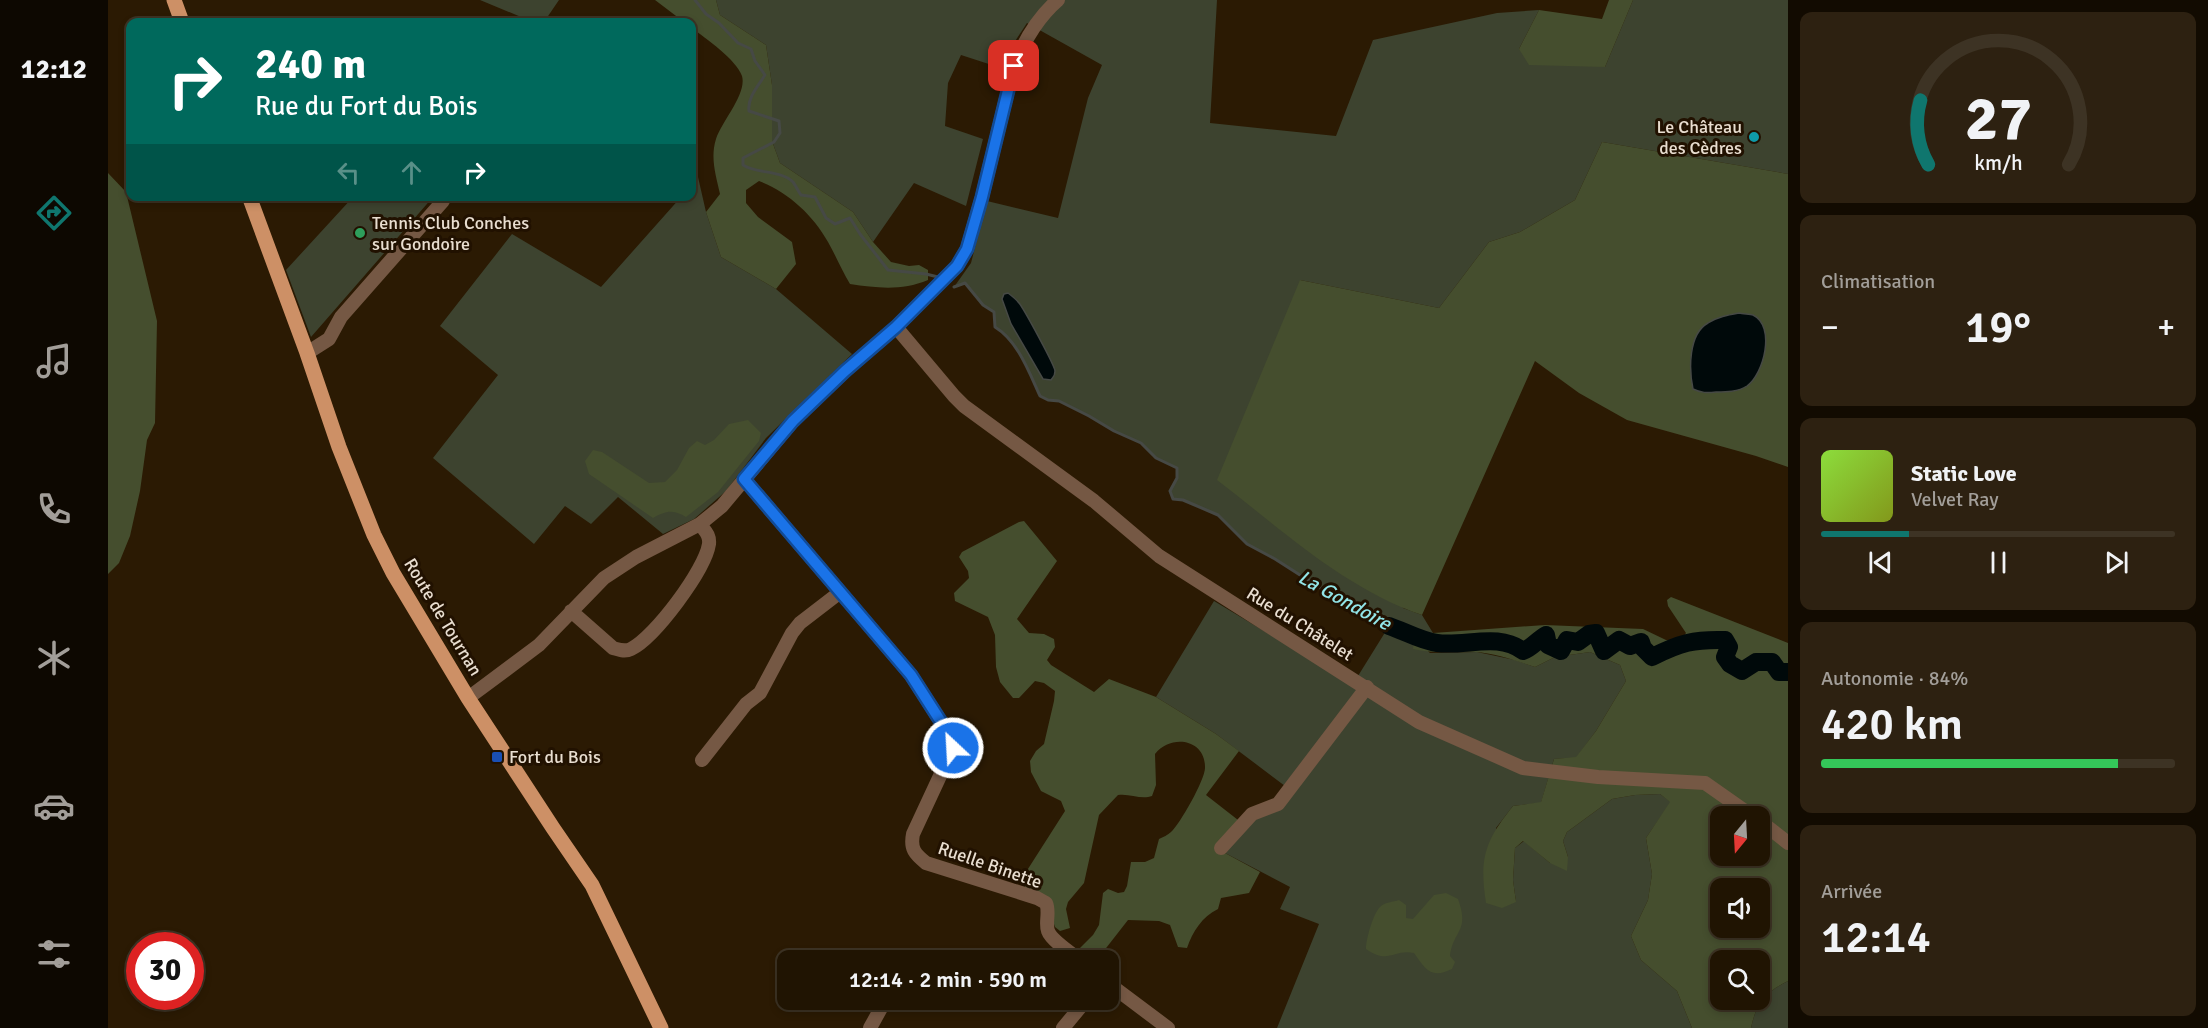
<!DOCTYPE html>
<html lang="fr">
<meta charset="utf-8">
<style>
body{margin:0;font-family:Signika,sans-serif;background:#2d2111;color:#f1f3f6;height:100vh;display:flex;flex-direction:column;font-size:22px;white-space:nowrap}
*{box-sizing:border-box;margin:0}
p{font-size:20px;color:#a29e99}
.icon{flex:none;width:33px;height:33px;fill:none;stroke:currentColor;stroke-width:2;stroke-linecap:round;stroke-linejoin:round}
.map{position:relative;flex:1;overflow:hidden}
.sheet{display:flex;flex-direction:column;gap:12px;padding:12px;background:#120b01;width:420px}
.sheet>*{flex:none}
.top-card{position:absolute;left:18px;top:18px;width:570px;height:183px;border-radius:12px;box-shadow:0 3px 9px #0003,0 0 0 2px #3d3324;background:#00695c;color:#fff;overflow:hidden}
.needle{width:39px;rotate:198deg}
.controls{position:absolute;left:1602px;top:806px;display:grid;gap:12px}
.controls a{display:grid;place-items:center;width:60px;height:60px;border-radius:12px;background:#201402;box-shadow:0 3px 9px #0003,0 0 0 2px #3d3324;font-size:30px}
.speed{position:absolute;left:18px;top:932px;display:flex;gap:12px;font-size:30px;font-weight:700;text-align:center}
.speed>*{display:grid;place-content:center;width:78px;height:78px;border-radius:50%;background:#201402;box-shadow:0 3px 9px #0003,0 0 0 2px #3d3324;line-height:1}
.speed .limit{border:9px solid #d22;background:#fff;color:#111}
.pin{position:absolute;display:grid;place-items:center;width:51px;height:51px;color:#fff;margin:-26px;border-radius:12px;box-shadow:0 3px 9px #0006}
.me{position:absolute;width:66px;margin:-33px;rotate:335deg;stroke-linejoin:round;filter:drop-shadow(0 0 4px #0008)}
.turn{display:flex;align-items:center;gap:21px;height:126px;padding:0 30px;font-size:27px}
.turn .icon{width:78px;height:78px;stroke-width:2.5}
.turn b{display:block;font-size:42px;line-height:51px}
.lanes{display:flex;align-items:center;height:57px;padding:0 30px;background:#0003;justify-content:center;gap:30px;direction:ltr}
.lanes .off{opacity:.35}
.big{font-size:45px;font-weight:600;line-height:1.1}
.sheet .widget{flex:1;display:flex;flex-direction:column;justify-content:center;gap:9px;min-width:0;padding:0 21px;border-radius:12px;background:#2d2111}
.sheet .dial{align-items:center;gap:0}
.dial svg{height:156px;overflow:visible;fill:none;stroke:#3d3324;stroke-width:7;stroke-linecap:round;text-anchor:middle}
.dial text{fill:#f1f3f6;stroke:none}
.song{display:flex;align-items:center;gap:18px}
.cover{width:72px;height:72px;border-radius:9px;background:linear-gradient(135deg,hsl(90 70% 55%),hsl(70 70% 35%))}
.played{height:6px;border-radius:3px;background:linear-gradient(90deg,#0f766e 25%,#3d3324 25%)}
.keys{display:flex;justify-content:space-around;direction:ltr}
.heat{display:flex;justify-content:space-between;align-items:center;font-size:33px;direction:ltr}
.charge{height:9px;border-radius:4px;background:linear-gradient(90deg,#34c759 84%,#3d3324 0)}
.trip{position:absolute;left:669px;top:950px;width:342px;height:60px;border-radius:12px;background:#201402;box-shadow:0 3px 9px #0003,0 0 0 2px #3d3324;font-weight:600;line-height:60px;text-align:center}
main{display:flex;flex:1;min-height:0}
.tab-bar{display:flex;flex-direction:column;width:108px;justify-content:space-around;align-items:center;background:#0d0801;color:#a29e99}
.tab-bar .icon{width:42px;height:42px}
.tab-bar .on{color:#0f766e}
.tab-bar b{font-size:27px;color:#f1f3f6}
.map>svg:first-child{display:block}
.green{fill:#3d432f}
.forest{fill:#454e2e;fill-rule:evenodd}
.water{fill:#00090a;stroke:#464945;stroke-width:1.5}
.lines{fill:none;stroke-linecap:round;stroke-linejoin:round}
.stream{stroke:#464945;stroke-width:3}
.river{stroke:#00090a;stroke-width:18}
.minor{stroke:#755844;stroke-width:14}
.major{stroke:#cd9066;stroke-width:15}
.route-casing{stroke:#114b97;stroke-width:15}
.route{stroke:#1a73e8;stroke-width:10}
.culture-dot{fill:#0f9aa8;stroke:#211100;stroke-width:2}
.leisure-dot{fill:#2e9e5b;stroke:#211100;stroke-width:2}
.transit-dot{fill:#1a4fb4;stroke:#211100;stroke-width:2}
.labels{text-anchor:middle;stroke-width:6;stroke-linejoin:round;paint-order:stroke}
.poi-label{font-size:18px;fill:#e9ded0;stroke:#211100;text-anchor:start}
.street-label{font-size:18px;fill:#e9ded0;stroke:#211100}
.water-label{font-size:20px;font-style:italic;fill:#92e5e8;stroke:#211100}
</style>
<main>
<nav class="tab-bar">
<b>12:12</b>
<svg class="icon on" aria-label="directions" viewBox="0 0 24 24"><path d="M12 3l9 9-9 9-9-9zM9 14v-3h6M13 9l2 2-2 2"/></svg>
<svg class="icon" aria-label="music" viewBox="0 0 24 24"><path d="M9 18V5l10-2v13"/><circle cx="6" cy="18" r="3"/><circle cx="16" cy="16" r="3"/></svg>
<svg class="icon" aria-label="phone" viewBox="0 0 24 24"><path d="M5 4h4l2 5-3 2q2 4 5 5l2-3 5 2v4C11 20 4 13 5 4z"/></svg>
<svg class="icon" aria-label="climate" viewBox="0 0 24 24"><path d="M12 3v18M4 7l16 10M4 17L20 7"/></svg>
<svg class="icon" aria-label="car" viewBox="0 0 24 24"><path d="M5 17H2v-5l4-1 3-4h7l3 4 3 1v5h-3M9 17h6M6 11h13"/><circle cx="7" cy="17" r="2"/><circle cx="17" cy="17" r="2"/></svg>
<svg class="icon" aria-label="filters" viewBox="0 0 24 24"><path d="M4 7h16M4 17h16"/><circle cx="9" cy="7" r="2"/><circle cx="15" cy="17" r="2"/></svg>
</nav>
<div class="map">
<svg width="1680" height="1028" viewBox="0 0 1680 1028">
<rect width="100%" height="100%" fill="#2b1a03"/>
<!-- green -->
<path class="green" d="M372,0h79l-15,22h-11z
M608,0h501l-7,123 126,13 37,-96 124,-27 42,-3 -20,39 86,18 28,-67h155v174l-186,-32 -27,58 -55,32 -31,10 -50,66 -139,-28 103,328 19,7 11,18 -19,5 16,15 47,-1 38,8 20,7 20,-10 35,-5 30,13 6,16 -30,50 -20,27 -22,1 -13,44 -28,3 -17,22 20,74 -3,-22 2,-32 9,-7 26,22 18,-6 -5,-16 4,-9 45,-33 23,-4 25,-1 11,8 -25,36 6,36 -4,26 -17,36 10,24 36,31 15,37h-415l42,-104 -39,-15 10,-22 -65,-34 27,-33 41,-28 -77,-58 -60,-37 58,-96 139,83 36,-58 -64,-35 -50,-32 -28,-15 -29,-29 -35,-15 -10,-1 -3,-8 7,-13v-10l-21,-10 -15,-15 -27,-12 -25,-15 -30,-15 -11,-1 -8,-4c-10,-24 -23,-55 -45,-69l-1,-15 -11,-7 -18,-21 -11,3 17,-24 16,-62 71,17 30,-120 14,-33 -75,-42 -29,44 -37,-12 -13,28 -3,43 38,13 -17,67 -52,-23 -41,59 -20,-30 -73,-49 -8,-22v-56l-6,-40 -46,-30z
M590,177l8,35 15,45 55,32 76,65 -86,84 -40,53 -32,28 -31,15 -45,-37 -27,27 -26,-18 -31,38 -101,-86 65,-83 -58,-49 72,-92 89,53 80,-90 11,-1v-11z
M245,197h80l-122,140 -25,-67z
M1680,981v47h-37c5,-25 15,-36 37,-47z"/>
<!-- forest -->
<path class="forest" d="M547,0h61l4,15 46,30 6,40v56l8,22 73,49 20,30 18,20 18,4 10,-1 9,5v10c-26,11 -51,8 -78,4 -8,-13 -14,-28 -22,-42 -15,-27 -40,-50 -69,-61l-13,9v13l12,14 34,25 4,22 -20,25 -55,-32 -15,-45 14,-18c-4,-18 -10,-36 -4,-55 6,-18 31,-45 26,-63 -6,-17 -36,-37 -50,-48v-6h-8z
M1501,0h24l-28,67 -76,-2 -10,-16 20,-39 63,9z
M1494,142l186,32v293l-32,-11 -129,-36 -48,-27 -44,-32 -113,254c-78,-27 -141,-86 -205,-135l83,-200 139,28 50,-66 31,-10 55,-32z
M0,173l18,19 31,129 -2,102 -8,17 -7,51 -10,45 -11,27 -11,11z
M640,420l13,13 -2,8 -41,51 -32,25c-14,-8 -20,-6 -33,1l-64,-44 -4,-13 8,-11 9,2 47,31 16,-1 12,-12 12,-22 8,-7 8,4 9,-5 15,-16z
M916,521l33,40 -40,58 12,14 15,1 10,5 1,8 -8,13 4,5 43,27 15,-13 47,18 60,37 23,17 -33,44 41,32 -22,26 35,19 -11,21 -28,5 -3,11c-16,8 -25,22 -31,39l-9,-1 -8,-22 -11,-4 -31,-1 -25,32 -12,6 -11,-3 -3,-4 16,-16 6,-10 4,-32 5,-4 10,4 6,-1 3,-6 4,-24h14l9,-4 5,-19c4,-2 9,-4 12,-7 9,-8 35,-54 34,-65 0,-28 -34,-33 -50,-13l1,31 -4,11c-11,4 -23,-3 -34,-1l-19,20 -15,68 -16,19 -2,7 4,19 -10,3 -5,-4 -2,-6 -27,-32 -2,-5 2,-12 39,-61 -4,-10 -20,-10 -10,-19 -1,-11 6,-10 8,-7 10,-43 1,-10 -11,-8 -9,-2 -16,17h-6l-13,-16 -4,-15 -1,-32 -7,-18 -33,-16 -1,-8 15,-15 -1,-7 -9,-14 3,-5 57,-30z
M1563,597l117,46v338c-22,11 -32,22 -37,47h-59l-15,-37 -36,-31 -10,-24 17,-36 4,-26 -6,-36 24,-36 -10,-8 -25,1 -23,4 -45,33 -4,9 5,16 -1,14 -17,-8 -27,-22 -8,7 -2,32 3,22 -14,6 -16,-5c-7,-45 -1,-62 27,-97l28,-4 13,-43 22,-2 20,-26 30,-50 -6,-16 -30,-13 -35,5 -20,10c-19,-6 -40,-14 -60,-15 -21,-1 -41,2 -62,-3l1,-11 19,-5 112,-8 98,4 23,11h15l5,-7 -18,-27 -1,-6zM1612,816h40v39h-40zM1612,888h40v39h-40zM1612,960h40v39h-40z
M1338,893l12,6c12,33 -5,31 -8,57l5,6 -3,7c-21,10 -26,1 -38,-16 -21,-4 -25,12 -48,-4 0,-10 7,-35 14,-42 5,-5 13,-5 19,-7l7,5v13l7,1 21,-24z"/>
<!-- water -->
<path class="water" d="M900,293c4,3 8,6 11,10 5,6 36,63 36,68 0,5 -1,5 -4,9l-8,-1 -32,-55 -9,-25 2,-5z
M1631,313c4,1 11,1 14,2 23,11 11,59 -6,71 -9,6 -21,6 -31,6 -9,1 -15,1 -23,-3 -4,-19 -5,-55 15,-66 9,-6 20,-8 31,-10z"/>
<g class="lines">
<!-- stream -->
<path class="stream" d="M587,0l11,14 13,9 19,20 13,6 4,12 10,14c-7,11 -18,23 -16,36l30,10 1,12 -6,9 -31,16v7c14,9 38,5 50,17 3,4 5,9 8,13l14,2 11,21 9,6 15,-6 10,16 28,36 38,4 12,3
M846,287l11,-4 18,22 11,7 1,15c23,14 34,45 45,69l8,4 11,1 30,15 25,15 27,12 15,15 21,10v10l-7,13 3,8 10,1 35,15 29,29 28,15 50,32 64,35"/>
<!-- river -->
<path class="river" d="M1281,626c15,5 32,15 48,17 28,4 62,-11 86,8 9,-3 14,-11 23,-16l2,10 13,6 6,-11 11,2 11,-8 7,-1 8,18 15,-11 11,6 11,-4 2,6 9,9c28,-14 42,-18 73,-17l4,7 -4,10 5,7 12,7 14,-9h16l7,10h9"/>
<!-- minor -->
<path class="minor" d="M788,327l58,69 10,10 130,95 65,55 260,166 104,46 75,9 107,6 47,33
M199,353l22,-14 12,-22 102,-116
M636,479l167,196 41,64 1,9 -40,86c-3,15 2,20 13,29l111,35 9,5c4,9 -1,20 2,28 3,9 24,23 32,29
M463,611l42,37c7,2 12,4 18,1 24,-12 74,-79 78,-105 1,-9 -4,-13 -9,-20
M360,698l71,-53 65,-67 32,-21 64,-33 22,-18 71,-85 52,-50 51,-44 61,-61 10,-17 15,-52 32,-131c10,-25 23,-48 44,-66
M594,760l44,-56 14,-11 32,-60 8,-10 39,-30
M1652,821l28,22
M1113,848l31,-34 26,-10 89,-117
M1000,983l60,45
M762,1028l16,-29
M955,1028l24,-29"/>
<!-- major -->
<path class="major" d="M66,0l8,22
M141,196l58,157 32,94 35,88 19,38 75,125 85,130 39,57 69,143"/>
</g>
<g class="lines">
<defs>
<path id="route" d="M845,748l-1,-9 -41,-64 -167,-196 49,-58 52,-50 51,-44 61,-61 10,-17 15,-52 32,-131"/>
</defs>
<!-- route casing -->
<use href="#route" class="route-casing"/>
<!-- route -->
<use href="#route" class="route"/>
</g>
<!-- markers -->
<circle class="culture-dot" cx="1646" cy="137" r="6"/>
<circle class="leisure-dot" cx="252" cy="233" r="6"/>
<rect class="transit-dot" x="383" y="751" width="12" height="12" rx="3"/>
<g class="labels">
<!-- poi labels -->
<g class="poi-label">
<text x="1634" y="133" text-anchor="end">Le Château<tspan x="1634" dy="21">des Cèdres</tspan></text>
<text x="264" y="229">Tennis Club Conches<tspan x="264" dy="21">sur Gondoire</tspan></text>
<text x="401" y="763">Fort du Bois</text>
</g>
<!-- street labels -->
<g class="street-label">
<text transform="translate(335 617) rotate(59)" y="6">Route de Tournan</text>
<text transform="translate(1192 624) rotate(32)" y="6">Rue du Châtelet</text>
<text transform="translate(882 865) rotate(19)" y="6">Ruelle Binette</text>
</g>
<!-- water labels -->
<g class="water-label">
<text transform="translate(1237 600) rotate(29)" y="7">La Gondoire</text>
</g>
</g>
</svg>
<div class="controls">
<a><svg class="needle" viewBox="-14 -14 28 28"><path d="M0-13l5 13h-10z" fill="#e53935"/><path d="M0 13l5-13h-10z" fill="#a29e99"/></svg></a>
<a><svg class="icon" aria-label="sound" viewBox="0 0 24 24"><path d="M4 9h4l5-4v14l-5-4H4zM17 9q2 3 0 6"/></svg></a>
<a><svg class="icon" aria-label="search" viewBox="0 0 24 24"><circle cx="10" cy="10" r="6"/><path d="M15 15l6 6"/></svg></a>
</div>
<div class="speed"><div class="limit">30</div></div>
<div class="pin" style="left:906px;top:66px;background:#d93025"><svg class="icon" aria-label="arrive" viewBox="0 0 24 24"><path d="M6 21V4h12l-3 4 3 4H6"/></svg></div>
<svg class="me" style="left:845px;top:748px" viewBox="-20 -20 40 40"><circle r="17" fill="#1a73e8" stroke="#fff" stroke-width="3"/><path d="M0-11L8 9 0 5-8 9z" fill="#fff"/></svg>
<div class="trip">12:14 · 2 min · 590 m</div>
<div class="top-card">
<div class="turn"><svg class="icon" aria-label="right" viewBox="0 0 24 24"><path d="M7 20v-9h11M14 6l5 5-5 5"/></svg><div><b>240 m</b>Rue du Fort du Bois</div></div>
<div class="lanes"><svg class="icon off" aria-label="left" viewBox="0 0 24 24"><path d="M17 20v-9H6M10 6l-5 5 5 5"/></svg><svg class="icon off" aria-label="ahead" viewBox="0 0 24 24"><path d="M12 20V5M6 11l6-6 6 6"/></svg><svg class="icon" aria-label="right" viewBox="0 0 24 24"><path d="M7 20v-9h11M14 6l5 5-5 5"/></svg></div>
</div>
</div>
<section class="sheet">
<div class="widget dial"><svg viewBox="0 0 100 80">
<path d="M14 69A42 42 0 1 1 86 69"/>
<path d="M14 69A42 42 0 0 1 10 36" stroke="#0f766e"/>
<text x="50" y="56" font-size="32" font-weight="700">27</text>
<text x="50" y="72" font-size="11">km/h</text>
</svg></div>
<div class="widget"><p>Climatisation</p>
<div class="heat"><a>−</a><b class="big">19°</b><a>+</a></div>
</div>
<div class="widget">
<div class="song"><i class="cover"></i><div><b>Static Love</b><p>Velvet Ray</p></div></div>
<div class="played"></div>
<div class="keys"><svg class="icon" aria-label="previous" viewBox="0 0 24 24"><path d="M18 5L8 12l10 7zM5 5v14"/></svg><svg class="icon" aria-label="pause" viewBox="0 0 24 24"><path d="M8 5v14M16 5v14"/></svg><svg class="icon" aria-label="next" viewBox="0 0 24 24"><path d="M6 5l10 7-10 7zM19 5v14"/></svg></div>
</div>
<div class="widget"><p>Autonomie · 84%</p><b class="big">420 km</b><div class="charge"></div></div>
<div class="widget"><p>Arrivée</p><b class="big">12:14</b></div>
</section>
</main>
